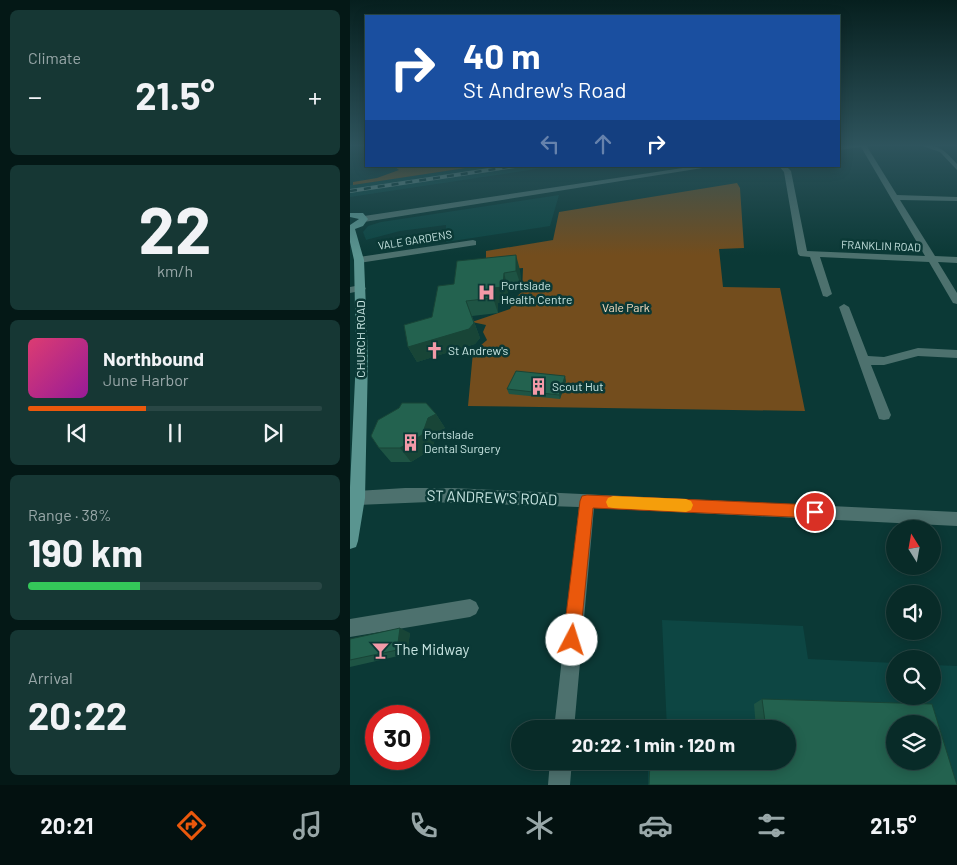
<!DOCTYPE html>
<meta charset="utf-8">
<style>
body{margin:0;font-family:Barlow,sans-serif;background:#163734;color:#f1f3f6;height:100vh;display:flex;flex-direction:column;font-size:19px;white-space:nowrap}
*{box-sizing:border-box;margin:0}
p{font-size:16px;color:#98a7a8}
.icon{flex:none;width:28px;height:28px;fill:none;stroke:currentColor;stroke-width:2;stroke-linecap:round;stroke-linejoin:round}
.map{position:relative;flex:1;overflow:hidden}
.panel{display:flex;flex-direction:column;gap:10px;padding:10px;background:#041816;width:350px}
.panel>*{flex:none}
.top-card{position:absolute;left:15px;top:15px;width:475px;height:152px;border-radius:0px;box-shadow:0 2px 12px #0003,0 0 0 1px #294745;background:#1a4fa0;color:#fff;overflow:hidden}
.needle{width:32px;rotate:349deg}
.fabs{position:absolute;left:536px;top:520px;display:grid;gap:10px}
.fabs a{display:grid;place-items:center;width:55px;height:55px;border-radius:50%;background:#082b28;box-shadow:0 2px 12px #0003,0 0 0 1px #294745;font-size:25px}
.speed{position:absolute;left:15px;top:705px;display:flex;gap:10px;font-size:25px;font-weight:700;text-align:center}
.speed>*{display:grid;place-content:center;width:65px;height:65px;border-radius:50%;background:#082b28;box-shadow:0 2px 12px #0003,0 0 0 1px #294745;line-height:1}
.speed .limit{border:8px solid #d22;background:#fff;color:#111}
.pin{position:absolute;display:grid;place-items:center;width:42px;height:42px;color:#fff;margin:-21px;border:2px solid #fff;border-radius:50%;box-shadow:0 1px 5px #0007}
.me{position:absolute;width:55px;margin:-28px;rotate:5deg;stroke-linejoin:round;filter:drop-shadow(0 0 4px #0008)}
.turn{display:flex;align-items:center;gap:18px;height:105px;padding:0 15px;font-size:22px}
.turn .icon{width:65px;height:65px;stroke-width:2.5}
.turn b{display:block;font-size:35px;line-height:42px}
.lanes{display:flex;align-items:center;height:48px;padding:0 15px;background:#0003;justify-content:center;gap:25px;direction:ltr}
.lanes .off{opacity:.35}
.big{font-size:38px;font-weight:700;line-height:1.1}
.panel .card{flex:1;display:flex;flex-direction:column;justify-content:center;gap:8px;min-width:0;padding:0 18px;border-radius:8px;background:#163734}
.panel .dial{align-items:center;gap:0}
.dial b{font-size:65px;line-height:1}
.song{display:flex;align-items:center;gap:15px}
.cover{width:60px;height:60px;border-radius:8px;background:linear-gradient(135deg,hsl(340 70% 55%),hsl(300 70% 35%))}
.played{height:5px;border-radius:2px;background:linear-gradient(90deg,#ea580c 40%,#294745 40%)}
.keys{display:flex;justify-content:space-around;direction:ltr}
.heat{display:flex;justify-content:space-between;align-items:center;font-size:28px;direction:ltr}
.charge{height:8px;border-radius:4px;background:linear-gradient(90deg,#34c759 38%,#294745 0)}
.trip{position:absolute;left:161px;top:720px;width:285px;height:50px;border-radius:25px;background:#082b28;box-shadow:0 2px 12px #0003,0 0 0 1px #294745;font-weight:700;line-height:50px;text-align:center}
.menu{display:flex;height:80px;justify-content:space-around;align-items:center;background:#031110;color:#98a7a8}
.menu .icon{width:35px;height:35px}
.menu .selected{color:#ea580c}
.menu b{font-size:22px;color:#f1f3f6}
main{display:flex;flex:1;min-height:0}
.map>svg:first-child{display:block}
.built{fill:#0d4643;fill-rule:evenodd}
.green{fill:#734d1d}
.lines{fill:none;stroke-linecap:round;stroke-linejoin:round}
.minor{fill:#4d716e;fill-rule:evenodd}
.secondary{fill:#5a9590;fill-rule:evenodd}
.rail-casing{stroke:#608683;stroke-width:4}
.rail{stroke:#0b3936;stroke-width:2.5;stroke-dasharray:7;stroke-linecap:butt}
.wall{fill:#1e5444;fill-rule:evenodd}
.shaded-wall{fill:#184537}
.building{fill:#23624f;stroke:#184537;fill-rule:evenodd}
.route{fill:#ea580c;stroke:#983908}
.slow{fill:#f59e0b}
.labels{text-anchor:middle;stroke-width:5;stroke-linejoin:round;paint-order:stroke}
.far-street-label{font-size:11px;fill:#c8e5e2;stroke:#0b3936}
.poi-label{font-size:12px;fill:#c8e5e2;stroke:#0b3936;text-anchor:start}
.park-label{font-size:12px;fill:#f8ddc0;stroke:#0b3936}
.street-label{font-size:12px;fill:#c8e5e2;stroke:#0b3936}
.near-street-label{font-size:15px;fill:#c8e5e2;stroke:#0b3936}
.near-poi-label{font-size:15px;fill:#c8e5e2;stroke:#0b3936;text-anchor:start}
</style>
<main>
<section class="panel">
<div class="card"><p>Climate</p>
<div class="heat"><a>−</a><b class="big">21.5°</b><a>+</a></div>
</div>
<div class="card dial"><b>22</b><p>km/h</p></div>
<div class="card">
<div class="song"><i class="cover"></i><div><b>Northbound</b><p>June Harbor</p></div></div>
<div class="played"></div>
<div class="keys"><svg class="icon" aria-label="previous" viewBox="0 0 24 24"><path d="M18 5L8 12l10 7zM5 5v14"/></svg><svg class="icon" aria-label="pause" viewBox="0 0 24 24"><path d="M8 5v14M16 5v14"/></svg><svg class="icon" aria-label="next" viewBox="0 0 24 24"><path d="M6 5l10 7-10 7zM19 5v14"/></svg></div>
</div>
<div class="card"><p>Range · 38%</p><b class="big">190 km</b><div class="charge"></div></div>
<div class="card"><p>Arrival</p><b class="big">20:22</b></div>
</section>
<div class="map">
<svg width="607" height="785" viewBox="0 0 607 785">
<rect width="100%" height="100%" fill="#0b3936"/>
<!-- built -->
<path class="built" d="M129,166h77l-206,31v-12z
M209,195l-9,31 -104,16v-17l-46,6 -34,9 -3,-8 5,-6 13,-4z
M312,620l141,6 5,33 87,4v33h37l1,-31 24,1v119h-309v-24h140v-32h-121zM545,724h37v37h-37z"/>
<!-- green -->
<path class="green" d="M44,166h85l-126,19v-3l24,-4 22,-8z
M387,183l3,5 4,60 -25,1 4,38 57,1 25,123 -337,-5 5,-54 14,-12 -4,-8 3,-7 -14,-3 38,-13 6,-12 6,-5 1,-24 -37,3v-20l67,-11 6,-28z"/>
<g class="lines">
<!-- minor -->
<path class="minor" d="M516,145l31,50 60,2v4l-57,-1 35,56 22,1v6l-19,-1 19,31v11l-4,-1 -24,-41 -109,-5 12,37 -5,3 -4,-1 -13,-39 -10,-1 -2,-2 -14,-82 -5,-6h7l5,5 16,80 118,5 -64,-109 -22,3v-4z
M569,145c20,0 25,4 38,19v6l-17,-18z
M346,166h19l-351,56 -4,-3 4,-3z
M123,240l3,1v4l-117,18 -5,-3 5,-3z
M11,285l5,3 -1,2 -15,3v-6z
M494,304l5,3 19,49 16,1 34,-9 39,2v8l-39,-2 -34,9h-13l20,50 -2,4 -5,1 -5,-1 -40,-112z
M103,488l504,24v14l-363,-18 -20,221h-20l25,-222 -150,-5 -72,3 -5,-2 -2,-6 2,-4 5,-2 48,-3z
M120,599l6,3 3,6 -3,6 -6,3 -120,20v-18z
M200,761h22l-2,24h-22z"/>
<!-- secondary -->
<path class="secondary" d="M0,213h13l5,6 -5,7 -8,3 9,31 4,98 -3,140 -7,43 -2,6 -6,2v-62l6,-129 -2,-98 -4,-18v-17l9,-6 -9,-2z"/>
<defs>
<path id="rail" d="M0,191l165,-25"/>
</defs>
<!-- rail casing -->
<use href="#rail" class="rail-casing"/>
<!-- rail -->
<use href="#rail" class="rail"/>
</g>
<!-- wall -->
<path class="wall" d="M107,261l63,9 1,16 -13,2v14l-10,1v10l-26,3 8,22 -5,6 -58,18 -9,-15 24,-30 22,-33z
M216,381l-6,18 -51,-5 -2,-5z
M86,414l9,14 -8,4 -5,17 -21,13h-20l-12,-14z
M60,633l-3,21 -57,13v-28z
M412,699l170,5 25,81h-308l1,-24h138v-32h-32l-2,-25zM545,724h37v37h-37z"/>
<!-- shaded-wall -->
<path class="shaded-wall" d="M166,255l4,15 1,16 -5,-15z
M154,273l4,15v14l-10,1v10l-5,-15v-10z
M116,301l14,37 -5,6 -58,18 -9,-15z
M215,376l1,5 -6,18 -1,-4z
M86,414l9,14 -8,4 -5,17 -21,13 -11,-14 28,-30z
M50,628l10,5 -3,21 -10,-4z"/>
<!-- building -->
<path class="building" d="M166,255v16l-12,2 -1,14 -10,1v10l-27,3 8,22 -5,6 -61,18 -4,-22 28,-8 6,-31 16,-2 3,-23z
M166,371l49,5 -6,19 -52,-6z
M52,403h24l10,11 -8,4 -6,17 -22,13h-21l-8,-12 7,-16 21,-12z
M50,628l-3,22 -47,10v-21z
M412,699l170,5 25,81h-308l1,-24h138v-32h-22zM545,724h37v37h-37z"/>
<!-- sky -->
<linearGradient id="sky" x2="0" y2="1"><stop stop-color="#061f1e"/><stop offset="0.57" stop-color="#2e545d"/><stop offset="1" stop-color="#2e545d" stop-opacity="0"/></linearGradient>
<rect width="607" height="255" fill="url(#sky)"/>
<!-- route -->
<path class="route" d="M237,495l228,10 5,2 2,5 -2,4 -5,2 -222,-10 -13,132 -2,6 -6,2 -6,-2 -3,-6 17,-139 2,-5z"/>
<!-- slow -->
<path class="slow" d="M263,496l73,3 5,2 2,4 -2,5 -5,2 -73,-4 -5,-1 -2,-5 2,-4z"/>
<!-- icons -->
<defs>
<symbol id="hospital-bare" viewBox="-9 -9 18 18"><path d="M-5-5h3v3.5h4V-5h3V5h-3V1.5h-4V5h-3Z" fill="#f39aa8" stroke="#0b3936" stroke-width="2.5" paint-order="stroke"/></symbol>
<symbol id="church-bare" viewBox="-9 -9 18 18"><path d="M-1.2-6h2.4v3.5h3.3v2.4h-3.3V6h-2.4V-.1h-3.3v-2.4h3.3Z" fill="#f39aa8" stroke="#0b3936" stroke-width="2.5" paint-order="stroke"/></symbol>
<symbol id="building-bare" viewBox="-9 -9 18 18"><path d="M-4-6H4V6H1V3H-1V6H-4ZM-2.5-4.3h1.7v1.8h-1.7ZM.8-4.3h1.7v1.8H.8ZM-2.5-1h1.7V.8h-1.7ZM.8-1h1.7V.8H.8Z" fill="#f39aa8" stroke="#0b3936" stroke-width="2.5" paint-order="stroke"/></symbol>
<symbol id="bar-bare" viewBox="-9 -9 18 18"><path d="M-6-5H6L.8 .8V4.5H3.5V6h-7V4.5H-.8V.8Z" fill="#f39aa8" stroke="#0b3936" stroke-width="2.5" paint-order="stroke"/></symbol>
</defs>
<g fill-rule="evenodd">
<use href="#hospital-bare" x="124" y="280" width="25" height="25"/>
<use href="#church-bare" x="72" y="338" width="25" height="25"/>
<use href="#building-bare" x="176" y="374" width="25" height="25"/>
<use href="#building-bare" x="48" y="430" width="25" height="25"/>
<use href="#bar-bare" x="18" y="638" width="25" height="25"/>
</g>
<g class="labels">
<!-- far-street labels -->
<g class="far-street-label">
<text transform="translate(65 240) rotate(-9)" y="4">VALE GARDENS</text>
<text transform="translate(531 246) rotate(2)" y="4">FRANKLIN ROAD</text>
</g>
<!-- poi labels -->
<g class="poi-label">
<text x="151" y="290">Portslade<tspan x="151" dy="14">Health Centre</tspan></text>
<text x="98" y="355">St Andrew's</text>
<text x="202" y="391">Scout Hut</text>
<text x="74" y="439">Portslade<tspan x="74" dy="14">Dental Surgery</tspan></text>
</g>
<!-- park labels -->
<g class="park-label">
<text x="276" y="312">Vale Park</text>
</g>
<!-- street labels -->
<g class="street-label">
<text transform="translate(11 339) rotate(-90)" y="4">CHURCH ROAD</text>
</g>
<!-- near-street labels -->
<g class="near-street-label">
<text transform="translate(142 498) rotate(2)" y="5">ST ANDREW'S ROAD</text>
</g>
<!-- near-poi labels -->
<g class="near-poi-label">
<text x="44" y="655">The Midway</text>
</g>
</g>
</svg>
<div class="fabs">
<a><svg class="needle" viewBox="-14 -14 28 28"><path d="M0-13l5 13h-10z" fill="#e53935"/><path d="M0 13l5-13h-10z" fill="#98a7a8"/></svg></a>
<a><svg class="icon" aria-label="sound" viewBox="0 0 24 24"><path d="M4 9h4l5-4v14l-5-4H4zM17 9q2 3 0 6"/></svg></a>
<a><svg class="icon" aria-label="search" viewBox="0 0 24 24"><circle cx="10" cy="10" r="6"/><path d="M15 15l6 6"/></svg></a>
<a><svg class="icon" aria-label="layers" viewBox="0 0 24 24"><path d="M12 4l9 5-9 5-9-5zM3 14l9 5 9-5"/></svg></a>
</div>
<div class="speed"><div class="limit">30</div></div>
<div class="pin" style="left:465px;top:512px;background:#d93025"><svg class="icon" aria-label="arrive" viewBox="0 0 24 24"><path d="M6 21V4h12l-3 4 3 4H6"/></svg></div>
<svg class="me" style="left:222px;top:640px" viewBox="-20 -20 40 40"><circle r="19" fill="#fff"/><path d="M0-13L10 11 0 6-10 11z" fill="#ea580c"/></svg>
<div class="trip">20:22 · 1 min · 120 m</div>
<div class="top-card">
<div class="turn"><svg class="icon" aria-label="right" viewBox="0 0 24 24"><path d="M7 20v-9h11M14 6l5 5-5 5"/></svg><div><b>40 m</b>St Andrew's Road</div></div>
<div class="lanes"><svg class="icon off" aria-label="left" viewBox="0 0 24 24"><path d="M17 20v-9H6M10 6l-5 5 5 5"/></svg><svg class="icon off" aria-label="ahead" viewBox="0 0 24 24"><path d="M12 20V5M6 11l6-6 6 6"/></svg><svg class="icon" aria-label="right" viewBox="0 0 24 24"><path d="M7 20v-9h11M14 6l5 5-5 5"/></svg></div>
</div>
</div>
</main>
<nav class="menu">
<b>20:21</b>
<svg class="icon selected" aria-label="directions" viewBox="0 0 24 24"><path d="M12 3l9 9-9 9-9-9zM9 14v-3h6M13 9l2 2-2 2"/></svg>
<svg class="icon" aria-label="music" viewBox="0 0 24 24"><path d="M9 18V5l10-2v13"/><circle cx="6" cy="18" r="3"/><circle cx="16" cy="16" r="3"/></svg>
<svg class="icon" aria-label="phone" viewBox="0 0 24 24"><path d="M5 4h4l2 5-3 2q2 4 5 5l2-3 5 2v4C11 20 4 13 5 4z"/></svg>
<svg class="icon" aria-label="climate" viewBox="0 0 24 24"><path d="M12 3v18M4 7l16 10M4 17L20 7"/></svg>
<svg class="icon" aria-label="car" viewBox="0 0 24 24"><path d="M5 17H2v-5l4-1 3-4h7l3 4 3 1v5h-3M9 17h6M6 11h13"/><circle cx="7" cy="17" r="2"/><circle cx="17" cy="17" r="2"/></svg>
<svg class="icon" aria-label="filters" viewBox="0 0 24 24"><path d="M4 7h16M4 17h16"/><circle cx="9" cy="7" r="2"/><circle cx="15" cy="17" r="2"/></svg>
<b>21.5°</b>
</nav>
